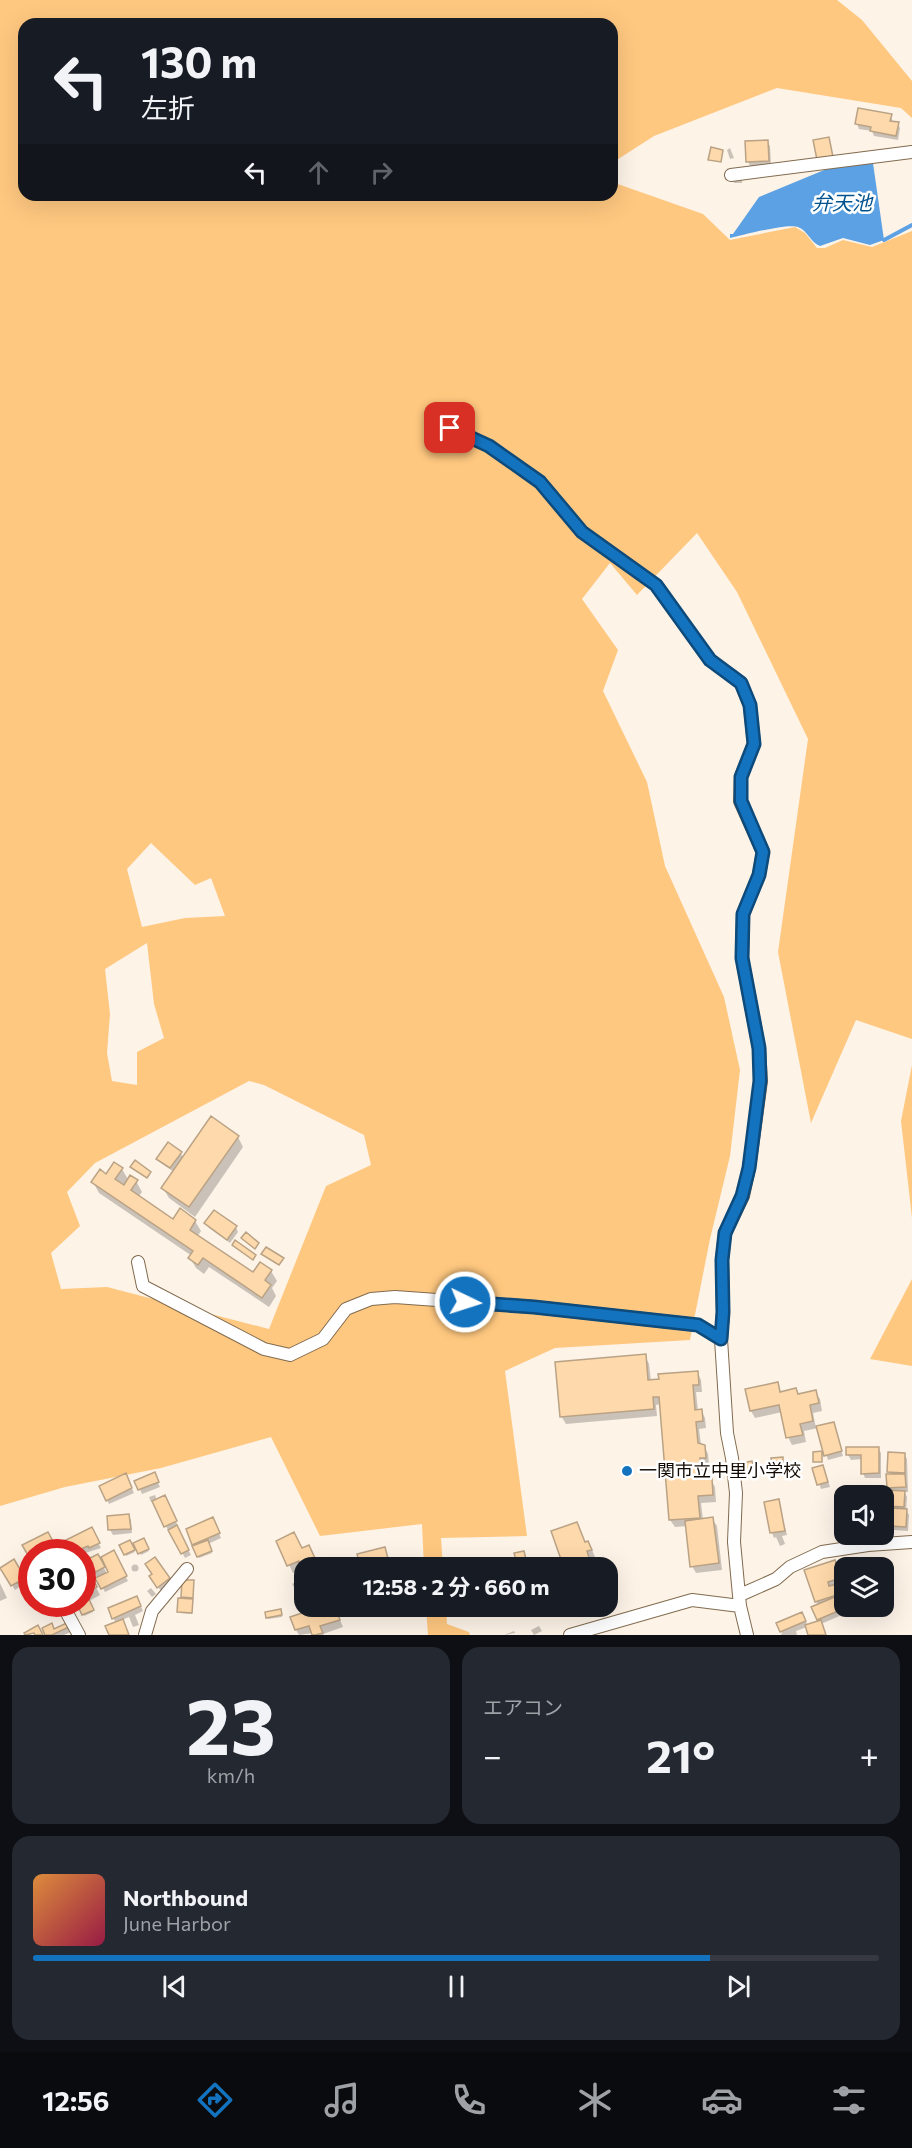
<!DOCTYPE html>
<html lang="ja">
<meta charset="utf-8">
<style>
body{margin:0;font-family:Commissioner,"Noto Sans JP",sans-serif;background:#242831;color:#f1f3f6;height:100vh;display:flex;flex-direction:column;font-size:22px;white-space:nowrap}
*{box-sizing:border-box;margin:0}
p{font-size:20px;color:#9ea1a6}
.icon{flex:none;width:33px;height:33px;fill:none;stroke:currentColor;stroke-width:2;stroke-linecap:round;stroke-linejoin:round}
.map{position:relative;height:1635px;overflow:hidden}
.drawer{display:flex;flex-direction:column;gap:12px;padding:12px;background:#0d0f14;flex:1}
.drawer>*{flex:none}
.banner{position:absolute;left:18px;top:18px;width:600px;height:183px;border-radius:18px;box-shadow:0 6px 24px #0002;background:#171b24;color:#f1f3f6;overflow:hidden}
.controls{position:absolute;left:834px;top:1485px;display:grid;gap:12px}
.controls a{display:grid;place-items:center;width:60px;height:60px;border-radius:12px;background:#171b24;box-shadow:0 6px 24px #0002;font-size:30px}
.speed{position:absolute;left:18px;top:1539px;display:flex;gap:12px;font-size:30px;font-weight:700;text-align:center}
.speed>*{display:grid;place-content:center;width:78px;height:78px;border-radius:50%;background:#171b24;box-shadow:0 6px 24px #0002;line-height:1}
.speed .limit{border:9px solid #d22;background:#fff;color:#111}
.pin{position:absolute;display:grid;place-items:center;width:51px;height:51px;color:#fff;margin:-26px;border-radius:12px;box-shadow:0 3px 9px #0006}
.me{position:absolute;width:66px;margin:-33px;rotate:94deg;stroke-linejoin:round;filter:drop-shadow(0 0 4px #0008)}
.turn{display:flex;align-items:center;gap:21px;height:126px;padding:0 24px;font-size:27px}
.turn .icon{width:78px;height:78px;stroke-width:2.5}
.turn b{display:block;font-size:42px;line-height:51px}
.lanes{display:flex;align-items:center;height:57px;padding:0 24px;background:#0003;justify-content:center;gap:30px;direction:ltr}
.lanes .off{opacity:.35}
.big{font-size:45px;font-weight:700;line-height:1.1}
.drawer .card{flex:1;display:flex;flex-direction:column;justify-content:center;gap:9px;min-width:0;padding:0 21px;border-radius:18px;background:#242831}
.drawer .dial{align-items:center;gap:0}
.dial b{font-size:78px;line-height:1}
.song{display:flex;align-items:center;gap:18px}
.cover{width:72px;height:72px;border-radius:9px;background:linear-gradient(135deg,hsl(30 70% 55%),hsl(340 70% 35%))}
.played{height:6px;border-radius:3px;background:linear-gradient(90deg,#1473bf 80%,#363941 80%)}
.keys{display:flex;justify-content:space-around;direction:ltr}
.heat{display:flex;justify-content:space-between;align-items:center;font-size:33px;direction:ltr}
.drawer .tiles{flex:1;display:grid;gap:12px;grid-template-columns:1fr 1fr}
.card:last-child{grid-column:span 2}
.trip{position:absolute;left:294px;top:1557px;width:324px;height:60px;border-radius:18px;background:#171b24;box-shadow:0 6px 24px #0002;font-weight:700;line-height:60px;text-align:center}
.menu{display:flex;height:96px;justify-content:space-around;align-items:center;background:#090b0e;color:#9ea1a6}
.menu .icon{width:42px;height:42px}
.menu .active{color:#1473bf}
.menu b{font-size:27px;color:#f1f3f6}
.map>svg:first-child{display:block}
.green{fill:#ffc880;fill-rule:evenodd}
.water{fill:#5ca1e4}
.shadow{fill:#0003}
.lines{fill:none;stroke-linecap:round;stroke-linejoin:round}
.stream{stroke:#5ca1e4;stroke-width:4}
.building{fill:#fed9ab;stroke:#baa285;stroke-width:1.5}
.street-casing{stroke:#816b4f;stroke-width:14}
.street{stroke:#fff;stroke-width:12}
.route-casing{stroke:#0d4b7c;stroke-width:15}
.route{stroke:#1473bf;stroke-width:10}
.poi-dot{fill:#1473bf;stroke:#fff;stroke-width:2}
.labels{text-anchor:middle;stroke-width:5;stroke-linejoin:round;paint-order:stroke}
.poi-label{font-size:18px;fill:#120902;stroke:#fff;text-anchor:start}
.water-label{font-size:20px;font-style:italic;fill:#015390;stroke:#fff}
</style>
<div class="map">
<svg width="912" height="1635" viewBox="0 0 912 1635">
<rect width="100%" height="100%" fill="#fdf3e7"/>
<!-- green -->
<path class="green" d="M0,0h837l25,20 50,61v37l-11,-10 -124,-20 -123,48 -42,27v-139h-588v171h588v-13l91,32 27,26 65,-13 10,6 12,15h8l18,-8 29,7 40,-16v808l-56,-19 -45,103 -33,-171 30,-213 -71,-147 -40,-59 -60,62 -27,-32 -28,36 36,51 -15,41 44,91 18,84 59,131 16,73 -10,86 -20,83 -20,101 -135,8 -50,23 22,165 -86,2 2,29h-19l-2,-43 -102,12 -49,-99 -110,31 -96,19 -65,19zM151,843l44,42 16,-7 14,38 -40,2 -43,9 -15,-58zM147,943l7,61 10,34 -27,14v33l-25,-4 -5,-28 3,-39 -5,-45zM249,1081l15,4 100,50 7,30 -45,21 -57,143 -162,-42 -46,2 -10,-36 29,-27 -13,-34 28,-29z
M912,1065v153l-11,-97z
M912,1279v87l-42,-7z
M426,1607h20l1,17 22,8 1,3h-42z"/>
<!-- water -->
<path class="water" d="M873,163l11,77 -14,5 -27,-7 -23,8c-10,-4 -12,-15 -22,-19 -11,-4 -54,8 -68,11v-4h3l26,-37 70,-29z"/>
<!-- shadow -->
<path class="shadow" d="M891,115l2,8 5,1 2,4 -2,12 -24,-4 -2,-5 -13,-2 -2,-5z
M767,142l3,4 1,19 -21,1 -2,-5z
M730,148l4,10 -4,1 -3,-9z
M733,177l9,1v5h-8z
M238,1137l5,10 -48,70 -26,-19 -6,-10 11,-16 -13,-9 -3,-4 22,-6 4,5z
M122,1169l7,12h7l6,11 -3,4 34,25h22l6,10 -4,6 56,38 18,-4 6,10 -5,7 4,8 -7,11 -60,-40 -5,7 -8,-6 -6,-10 2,-2 -93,-63 -6,-11z
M206,1223l30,4 2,5 -8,11 -21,-15z
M645,1356l4,8 2,17 46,-9 4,8 1,12h-6l2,19 3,-1 4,8 1,10 -7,1 2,16 3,1 4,8 1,11h-5l1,15h6l4,7 1,15 -15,1 2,17 9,-1 5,7 5,44 -26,3 -4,-7 -5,-40 -12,1 -5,-7 -9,-116 -5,1 1,11 -91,8 -5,-8z
M777,1384l5,9 17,2 16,-3 5,7 2,12 -9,2 3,15 17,-5 10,33 -15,4 -10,-32 -14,3 2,11 -14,3 -4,-8 -6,-25 -27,6 -4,-7z
M878,1448l3,5v25h-16l-2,-5v-14l-12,1 -3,-5z
M904,1454l3,5 1,33h-4l3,5 -1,13 3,5 -1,16 -14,-1 -2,-5 1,-15h-3l-3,-4 4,-14 -3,-4 3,-13 -2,-3z
M823,1466l7,21 -9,2 -7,-20z
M156,1478l4,9 -18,7 -6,-13z
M128,1480l6,13 -25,11 -2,-4z
M155,1495l2,5 10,2 11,24 -2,1 15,28 -6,3 -15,-29 -2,1 -14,-29 -3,1 -2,-5z
M778,1501l9,34 -5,1 3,8 -5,2 -4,-9 -2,1 -2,-5 -6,-30z
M128,1516l3,4 1,13 -19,2 -3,-5 -1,-13z
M577,1523l8,20h3l4,7 3,7 -5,2 3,9h-27z
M215,1524l6,14 -13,6 4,9 -13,5 -11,-29z
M91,1529l10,19 -19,6v-2h-13l-5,-9z
M48,1534l8,16 -6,2h-18v7l-8,-14z
M144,1540l5,11 -8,4 -6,-12z
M278,1541l34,13 6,14h-14v2l-1,-2 -10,5z
M130,1542l5,10 -9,4 -5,-11z
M384,1549l7,19h-29z
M113,1552l15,29 -23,11 -17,-31 10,-5 9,18 3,-2z
M154,1559l18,24 -11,8 -7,-10z
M14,1561l11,20 7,-2v16l-5,2 -6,-11 -6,4 -13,-22z
M82,1561l18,34 -11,6 4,11 -9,4 -4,-11 -2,1 -2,-2h6z
M835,1562l9,23 -7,2 6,14 -4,1 5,12 -23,10 5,11h-17l-2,-8 -11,4 1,4h-17l2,-1 -4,-11 26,-5 4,8 12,-4 -7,-15 5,-2 -2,-4z
M131.5 1568a3.5 3.5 0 1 1 7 0a3.5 3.5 0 1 1-7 0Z
M298,1580l4,7 -6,3 -4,-6z
M193,1582v17h-2l2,3 -1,12 -12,-1 -1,-2 6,-11 -2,-3z
M0,1583l7,15 -7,3z
M151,1588l5,6 -4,3 -5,-6z
M139,1602l4,9 -8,4 4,10 -6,2 -4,-10 -7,3 7,15h-19l6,-12 -3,-5z
M334,1606l9,21 -20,7 1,1h-10l-1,-2 -14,2 -3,-5z
M489,1606h36l1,4 -32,6z
M281,1612l1,5 -14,2 -1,-2z
M71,1623l4,7 -11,5h-17z
M539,1626l3,5 -8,4 -3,-5z
M514,1631l1,2 -11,2z"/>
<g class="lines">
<!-- stream -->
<path class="stream" d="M884,240l28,-15"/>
</g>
<!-- building -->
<path class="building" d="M858,108l34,6 -2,7 9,1 -3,14 -26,-5 1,-4 -16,-3z
M829,137l4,20 -16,3 -4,-20z
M768,140l1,21 -23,1 -1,-21z
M711,147l12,3 -2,12 -13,-2z
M211,1116l28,20 -50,71 -28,-19z
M168,1142l14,10 -12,16 -14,-9z
M135,1160l16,12 -4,6 -17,-11z
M114,1162l9,6 -8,11 9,6 6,-10 8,5 -7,10 42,29 7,-11 16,12 -6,10 63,42 7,-10 12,8 -7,10 6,5 -9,13 -59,-40 -5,7 -10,-7 5,-7 -102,-69 9,-13 6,5z
M214,1210l23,16 -10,14 -23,-17z
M246,1232l13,11 -4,6 -14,-11z
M235,1240l21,15 -3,5 -21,-15z
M266,1247l18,11 -5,7 -18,-11z
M646,1354l2,26 11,-1 -1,-5 40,-3 1,14h-6l2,25 7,-1 1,12 -7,1 2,21 7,2 1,13h-6l2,21 10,-1 1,17 -15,1 2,22 -31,2 -10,-123h-6l1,12 -94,8 -5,-55z
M778,1382l2,10 16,-4 2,6 18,-4 3,13 -9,2 3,16 -13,3 3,11 -17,3 -7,-33 -29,6 -5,-22z
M834,1422l8,29 -18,5 -8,-30z
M846,1447h33v26l-18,1v-19h-15z
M822,1451v11h-9v-10z
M888,1452l17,1v20l-18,-1z
M783,1457v9l-11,1 -1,-9z
M752,1461l2,11 -11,2 -2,-11z
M823,1465l5,17 -11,3 -5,-17z
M155,1472l4,10 -21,8 -4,-9z
M126,1473l6,15 -26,13 -7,-15z
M886,1474h19l1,13 -19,1z
M886,1490l19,1 -1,16 -19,-1z
M165,1495l12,26 -13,6 -12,-26z
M779,1499l6,32 -15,2 -6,-31z
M891,1508l16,1 -1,18 -16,-1z
M129,1514l2,15 -23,1 -1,-14z
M213,1517l7,16 -28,12 -6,-16z
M713,1517l6,46 -29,4 -5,-46z
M577,1522l8,20 3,-1 4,9 -5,1 4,13 -8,4h-19l-13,-37z
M177,1525l12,25 -8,4 -13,-24z
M92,1527l8,16 -11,5 -1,-2 -14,6h-7l-5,-10z
M48,1532l7,13 -16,7h-7v4l-3,1 -7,-12z
M294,1532l8,16 7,-3 9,20 -14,3 -1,4 -4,-11 -12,5 -11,-25z
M144,1538l5,11 -11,5 -5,-11z
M130,1540l5,10 -11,5 -5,-10z
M208,1540l4,11 -15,6 -5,-11z
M385,1547l5,19 -29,2 -4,-14z
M114,1550l13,26 -26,13 -6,-11 13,-6 -7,-15z
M524,1551l4,17h-10l-4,-15z
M98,1554l7,13 -13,7 -6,-14z
M155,1557l15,21 -13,10 -8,-12 3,-2 -7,-10z
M83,1558l14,29 -15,8v-36z
M14,1559l11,19 -14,8 -11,-18z
M835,1560l6,18 -13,4 1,4 8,-2 3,10 -25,8 -11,-32z
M32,1577v13l-9,3 -5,-11z
M182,1580h12l-1,18 -12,-1z
M137,1596l4,10 -29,13 -4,-11z
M837,1596l6,13 -26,11 -6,-13z
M88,1597l6,13 -12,5 -5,-11h5v-5z
M178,1598l15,1 -1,14 -15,-1z
M323,1606h12l5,14 -20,6 3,7 -8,2h-3l-3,-9 -14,4 -5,-13z
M281,1609l1,6 -16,3 -1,-6z
M802,1612l4,9 -26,11 -4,-9z
M123,1619l6,16h-20l-4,-9z
M821,1620l5,15h-18l-3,-10z
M71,1621l2,4 -21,10h-7l-3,-7 10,-5 2,6z
M38,1625l5,10h-8l-1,-2 -9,2 -1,-2z"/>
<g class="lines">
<defs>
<path id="street" d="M731,175l181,-23
M450,428l39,18 51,36 42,50 74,53 54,75 31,23 9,23 4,38 -13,33 -1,24 23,51 -4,23 -16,39 -1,44 17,90 2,33 -12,87 -6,28 -18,37 -3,27 1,52 -2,27 6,94 5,25 4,35 -2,49 6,64 7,29
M138,1262l5,24 121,63 26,6 33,-16 23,-30 25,-10 24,-2 139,10 164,18 23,14
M740,1595l36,-16 14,-12 32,-15 46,-7 44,-3
M62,1604l17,31
M145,1635l7,-24 35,-42
M570,1635l122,-35 48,6"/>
</defs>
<!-- street casing -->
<use href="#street" class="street-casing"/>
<!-- street -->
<use href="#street" class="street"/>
</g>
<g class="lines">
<defs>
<path id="route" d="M450,428l39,18 51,36 42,50 74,53 54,75 31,23 9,22 4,39 -13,33v24l22,51 -4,23 -16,39 -1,44 17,90 1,33 -11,87 -7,28 -17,37 -3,27 1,52 -2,27 -23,-14 -164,-18 -69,-5"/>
</defs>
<!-- route casing -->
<use href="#route" class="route-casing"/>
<!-- route -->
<use href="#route" class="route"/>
</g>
<!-- markers -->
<circle class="poi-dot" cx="627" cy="1471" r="6"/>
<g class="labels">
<!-- poi labels -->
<g class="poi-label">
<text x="639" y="1477">一関市立中里小学校</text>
</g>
<!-- water labels -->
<g class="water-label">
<text x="842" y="210">弁天池</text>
</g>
</g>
</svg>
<div class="controls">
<a><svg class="icon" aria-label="sound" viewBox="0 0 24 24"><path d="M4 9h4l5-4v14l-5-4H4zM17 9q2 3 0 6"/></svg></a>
<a><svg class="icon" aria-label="layers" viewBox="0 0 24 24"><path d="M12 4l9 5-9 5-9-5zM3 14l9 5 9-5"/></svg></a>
</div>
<div class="speed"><div class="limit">30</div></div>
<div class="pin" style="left:450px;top:428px;background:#d93025"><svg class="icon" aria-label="arrive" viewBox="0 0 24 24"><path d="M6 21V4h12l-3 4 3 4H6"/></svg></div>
<svg class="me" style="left:465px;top:1302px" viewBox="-20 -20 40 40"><circle r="17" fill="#1473bf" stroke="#fff" stroke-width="3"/><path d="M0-11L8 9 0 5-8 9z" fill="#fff"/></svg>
<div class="trip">12:58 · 2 分 · 660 m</div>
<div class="banner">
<div class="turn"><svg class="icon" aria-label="left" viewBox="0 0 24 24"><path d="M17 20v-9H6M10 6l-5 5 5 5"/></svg><div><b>130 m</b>左折</div></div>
<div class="lanes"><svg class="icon" aria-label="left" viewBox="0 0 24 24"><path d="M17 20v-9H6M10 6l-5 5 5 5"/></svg><svg class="icon off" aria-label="ahead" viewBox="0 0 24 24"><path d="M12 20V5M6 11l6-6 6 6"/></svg><svg class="icon off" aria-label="right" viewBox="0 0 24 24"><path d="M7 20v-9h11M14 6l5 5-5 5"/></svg></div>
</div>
</div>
<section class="drawer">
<div class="tiles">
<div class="card dial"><b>23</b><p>km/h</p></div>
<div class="card"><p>エアコン</p>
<div class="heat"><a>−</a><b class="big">21°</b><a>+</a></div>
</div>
<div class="card">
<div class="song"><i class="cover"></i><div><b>Northbound</b><p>June Harbor</p></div></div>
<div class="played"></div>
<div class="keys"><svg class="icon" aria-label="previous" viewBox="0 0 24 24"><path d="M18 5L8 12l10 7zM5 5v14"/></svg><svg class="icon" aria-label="pause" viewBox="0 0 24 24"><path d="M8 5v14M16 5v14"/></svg><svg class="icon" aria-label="next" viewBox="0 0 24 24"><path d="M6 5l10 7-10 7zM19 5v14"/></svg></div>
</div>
</div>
</section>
<nav class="menu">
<b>12:56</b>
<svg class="icon active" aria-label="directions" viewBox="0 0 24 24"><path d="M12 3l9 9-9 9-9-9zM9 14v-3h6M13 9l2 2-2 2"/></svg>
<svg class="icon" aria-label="music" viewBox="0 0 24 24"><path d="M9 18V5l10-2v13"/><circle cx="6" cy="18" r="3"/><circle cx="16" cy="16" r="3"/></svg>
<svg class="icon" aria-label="phone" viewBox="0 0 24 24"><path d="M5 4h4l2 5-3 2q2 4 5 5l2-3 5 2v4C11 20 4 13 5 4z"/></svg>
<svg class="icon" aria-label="climate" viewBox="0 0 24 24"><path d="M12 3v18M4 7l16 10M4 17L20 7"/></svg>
<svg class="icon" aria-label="car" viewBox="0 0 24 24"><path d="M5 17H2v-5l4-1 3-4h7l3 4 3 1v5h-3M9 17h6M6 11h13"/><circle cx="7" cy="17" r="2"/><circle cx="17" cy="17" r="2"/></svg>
<svg class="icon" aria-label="filters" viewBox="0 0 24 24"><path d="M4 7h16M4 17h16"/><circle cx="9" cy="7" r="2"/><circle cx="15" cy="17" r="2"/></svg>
</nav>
